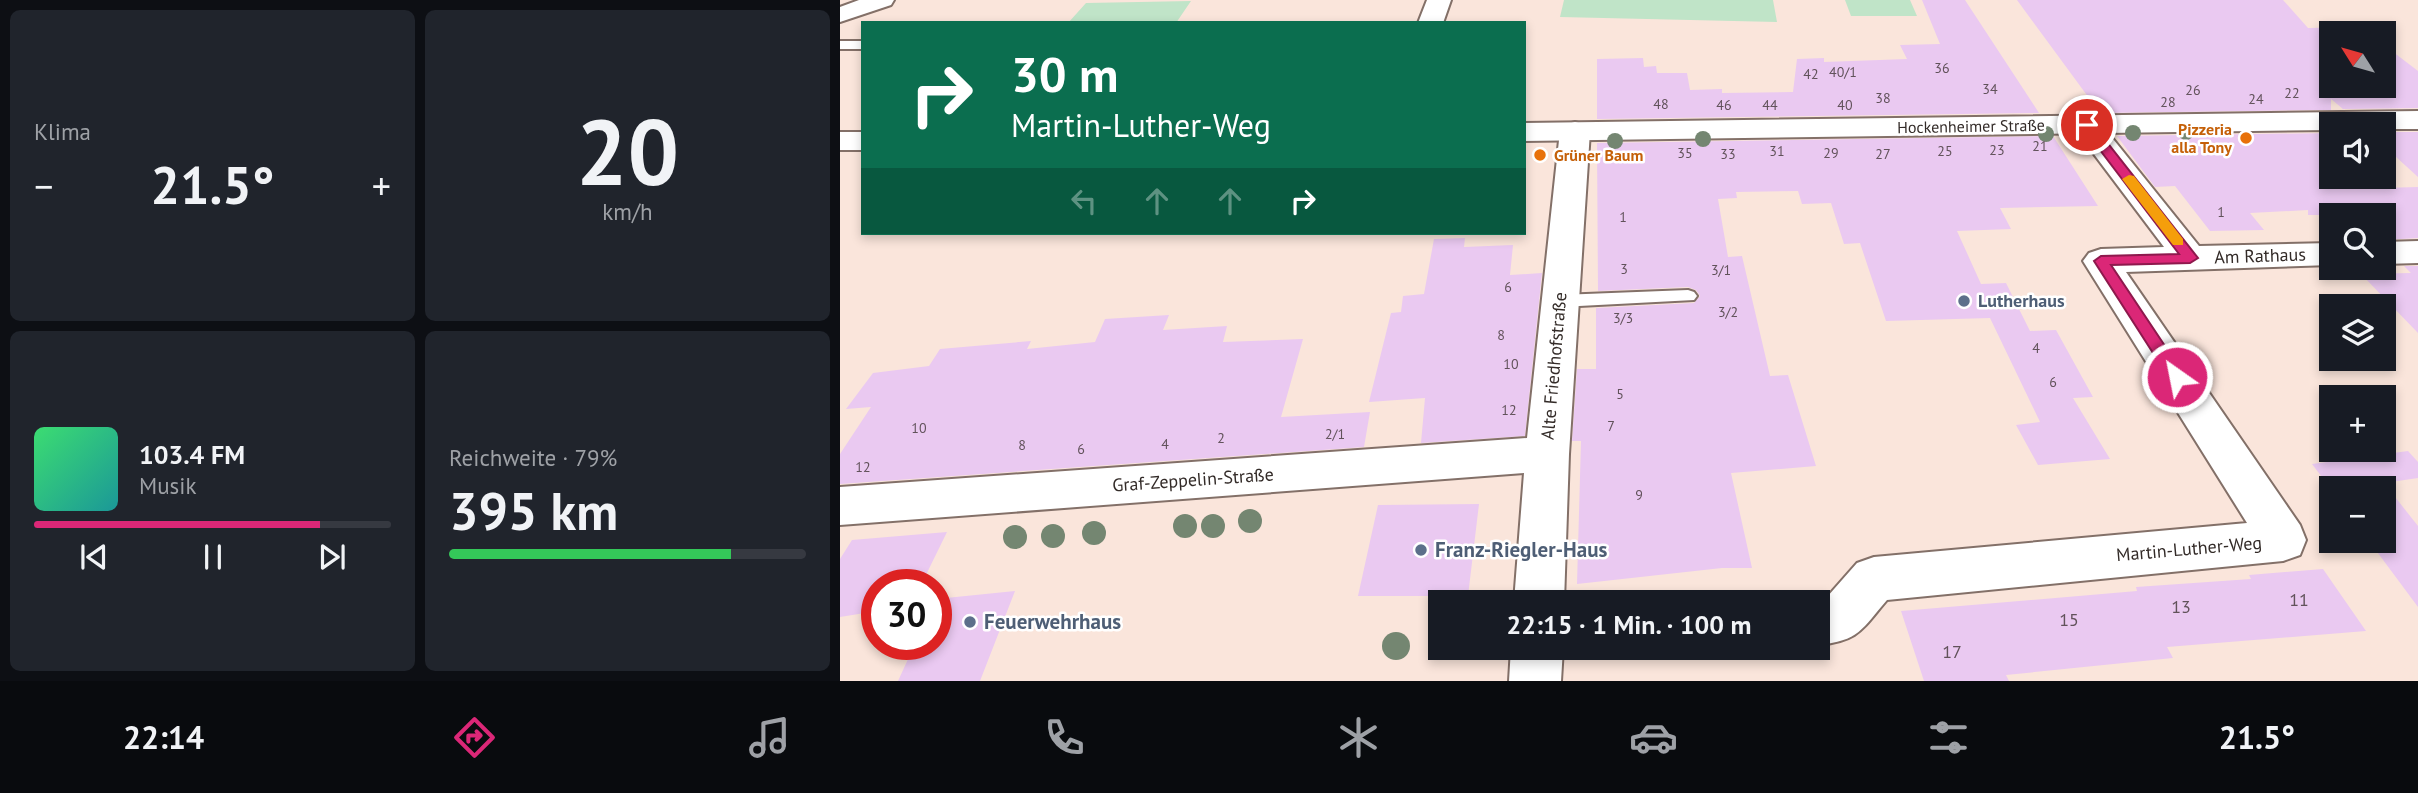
<!DOCTYPE html>
<html lang="de">
<meta charset="utf-8">
<style>
body{margin:0;font-family:"PT Sans",sans-serif;background:#20242c;color:#f1f3f6;height:100vh;display:flex;flex-direction:column;font-size:26px;white-space:nowrap}
*{box-sizing:border-box;margin:0}
p{font-size:23px;color:#9ea1a6}
.icon{flex:none;width:38px;height:38px;fill:none;stroke:currentColor;stroke-width:2;stroke-linecap:round;stroke-linejoin:round}
.map{position:relative;flex:1;overflow:hidden}
.drawer{display:flex;flex-direction:column;gap:10px;padding:10px;background:#0d0f14;width:840px}
.drawer>*{flex:none}
.top-card{position:absolute;left:21px;top:21px;width:665px;height:214px;border-radius:0px;box-shadow:0 4px 10px #0003;background:#0b6e4f;color:#fff;overflow:hidden}
.needle{width:46px;rotate:307deg}
.controls{position:absolute;left:1479px;top:21px;display:grid;gap:14px}
.controls a{display:grid;place-items:center;width:77px;height:77px;border-radius:0px;background:#171b24;box-shadow:0 4px 10px #0003;font-size:35px}
.speed{position:absolute;left:21px;top:569px;display:flex;gap:14px;font-size:35px;font-weight:700;text-align:center}
.speed>*{display:grid;place-content:center;width:91px;height:91px;border-radius:50%;background:#171b24;box-shadow:0 4px 10px #0003;line-height:1}
.speed .limit{border:10px solid #d22;background:#fff;color:#111}
.pin{position:absolute;display:grid;place-items:center;width:60px;height:60px;color:#fff;margin:-30px;border:4px solid #fff;border-radius:50%;box-shadow:0 2px 7px #0007}
.me{position:absolute;width:77px;margin:-38px;rotate:327deg;stroke-linejoin:round;filter:drop-shadow(0 0 5px #0008)}
.turn{display:flex;align-items:center;gap:24px;height:147px;padding:0 35px;font-size:32px}
.turn .icon{width:91px;height:91px;stroke-width:2.5}
.turn b{display:block;font-size:49px;line-height:60px}
.lanes{display:flex;align-items:center;height:66px;padding:0 35px;background:#0003;justify-content:center;gap:35px;direction:ltr}
.lanes .off{opacity:.35}
.big{font-size:52px;font-weight:600;line-height:1.1}
.drawer .tile{flex:1;display:flex;flex-direction:column;justify-content:center;gap:10px;min-width:0;padding:0 24px;border-radius:10px;background:#20242c}
.drawer .dial{align-items:center;gap:0}
.dial b{font-size:91px;line-height:1}
.song{display:flex;align-items:center;gap:21px}
.cover{width:84px;height:84px;border-radius:10px;background:linear-gradient(135deg,hsl(140 70% 55%),hsl(180 70% 35%))}
.played{height:7px;border-radius:4px;background:linear-gradient(90deg,#db2777 80%,#363941 80%)}
.keys{display:flex;justify-content:space-around;direction:ltr}
.heat{display:flex;justify-content:space-between;align-items:center;font-size:38px;direction:ltr}
.charge{height:10px;border-radius:5px;background:linear-gradient(90deg,#34c759 79%,#363941 0)}
.drawer .tiles{flex:1;display:grid;gap:10px;grid-template-columns:repeat(2,1fr)}
.trip{position:absolute;left:588px;top:590px;width:402px;height:70px;border-radius:0px;background:#171b24;box-shadow:0 4px 10px #0003;font-weight:600;line-height:70px;text-align:center}
.tab-bar{display:flex;height:112px;justify-content:space-around;align-items:center;background:#090b0e;color:#9ea1a6}
.tab-bar .icon{width:49px;height:49px}
.tab-bar .current{color:#db2777}
.tab-bar b{font-size:32px;color:#f1f3f6}
main{display:flex;flex:1;min-height:0}
.map>svg:first-child{display:block}
.green{fill:#c0e4c8}
.building{fill:#eac9f1}
.lines{fill:none;stroke-linecap:round;stroke-linejoin:round}
.service-casing{stroke:#837068;stroke-width:4}
.minor-casing{stroke:#837068;stroke-width:4}
.tertiary-casing{stroke:#837068;stroke-width:4}
.service{fill:#fff;fill-rule:evenodd}
.minor{fill:#fff;fill-rule:evenodd}
.tertiary{fill:#fff;fill-rule:evenodd}
.tree{fill:#748671}
.route{fill:#db2777;stroke:#8e194d;stroke-width:2}
.slow{fill:#f59e0b}
.food-dot{fill:#e8710a;stroke:#fff;stroke-width:2.5}
.service-dot{fill:#5c6f8a;stroke:#fff;stroke-width:2.5}
.labels{text-anchor:middle;stroke-width:5;stroke-linejoin:round;paint-order:stroke}
.number-label{font-size:14px;fill:#61525a}
.far-street-label{font-size:16px;fill:#332b28;stroke:#fff}
.far-food-label{font-size:16px;font-weight:bold;fill:#c56008;stroke:#fff;text-anchor:end}
.street-label{font-size:18px;fill:#332b28;stroke:#fff}
.service-label{font-size:18px;font-weight:bold;fill:#4e5e75;stroke:#fff;text-anchor:start}
.near-number-label{font-size:18px;fill:#61525a}
.near-service-label{font-size:21px;font-weight:bold;fill:#4e5e75;stroke:#fff;text-anchor:start}
</style>
<main>
<section class="drawer">
<div class="tiles">
<div class="tile"><p>Klima</p>
<div class="heat"><a>−</a><b class="big">21.5°</b><a>+</a></div>
</div>
<div class="tile dial"><b>20</b><p>km/h</p></div>
<div class="tile">
<div class="song"><i class="cover"></i><div><b>103.4 FM</b><p>Musik</p></div></div>
<div class="played"></div>
<div class="keys"><svg class="icon" aria-label="previous" viewBox="0 0 24 24"><path d="M18 5L8 12l10 7zM5 5v14"/></svg><svg class="icon" aria-label="pause" viewBox="0 0 24 24"><path d="M8 5v14M16 5v14"/></svg><svg class="icon" aria-label="next" viewBox="0 0 24 24"><path d="M6 5l10 7-10 7zM19 5v14"/></svg></div>
</div>
<div class="tile"><p>Reichweite · 79%</p><b class="big">395 km</b><div class="charge"></div></div>
</div>
</section>
<div class="map">
<svg width="1578" height="681" viewBox="0 0 1578 681">
<rect width="100%" height="100%" fill="#fae5db"/>
<!-- green -->
<path class="green" d="M724,0h209l4,22 -217,-5z
M1005,0h65l7,16h-66z
M351,1l-15,22h-108l18,-20z"/>
<!-- building -->
<path class="building" d="M1082,0h43l74,113 -442,6v-60l46,-1 1,9 12,-1 1,7h30l3,17 32,-1v4l71,-1 4,-33 27,-1v4l83,-3 -7,-14 40,-1z
M1177,0h266l25,28 53,-1 8,6h-38v53h53v-41l34,26v37l-75,1 -12,-10v11l-231,3z
M1544,132h34v45l-34,-31z
M1491,133v44h4l12,12 71,-2v51l-34,2v-25h-76v-5l-58,3 14,17 -54,1 -35,-45 -20,1 -38,-51z
M1213,136l45,70 -98,2 11,21 -54,2 24,53 25,-1 24,48 26,-1 37,67 -20,1 37,61 -72,6 -22,-40 24,-3 -50,-104 -104,3 -26,-78 -16,1 -13,-41 -29,1 -4,-13 -62,1 1,6 -19,1 10,58 14,-1 28,120 18,-1 28,91 -85,7 21,95h-30l-145,16 4,-143h-9l5,-72h19v-61l98,-5 6,-7 -4,-6 -8,-3 -90,4 -1,-148z
M625,238l-1,9 49,-2 -3,30 32,-2 -17,163 -104,7 4,-45 -56,4 22,-89 10,-1 2,-16 21,-2 10,-55z
M1564,266h14v67l-57,-59 50,-1z
M329,315l-6,15 64,-4 -4,16 80,-3 -22,78 89,-5 -6,35 -524,37v-30l31,-47 -25,2 27,-36 56,-7 11,-17 91,-8 -4,8 68,-7 10,-23z
M1568,451l10,11v16l-34,5 34,43v81l-49,-66h15v-53l-53,1 -19,-25z
M639,504l-11,92h-110l20,-91z
M107,532l-25,51 -45,1v27l-37,6v-58l12,-19z
M1483,569l43,62 -199,16 6,11 -167,17 3,6h-85l-23,-70 236,-20 -1,-4 115,-8 -2,-4z
M175,591l-35,90h-82l17,-37h21v-45z"/>
<g class="lines">
<defs>
<path id="service" d="M0,41h23v8h-23z
M848,290l6,2 3,4 -3,4 -134,7 -7,-2 -2,-4 2,-4 7,-2z"/>
<path id="minor" d="M19,0h35l-3,5 -51,17v-15z
M587,0h24l-8,23h-25z
M1247,116l10,3 102,127 132,-3v22l-205,7 174,253 6,15 -6,15 -17,6 -396,39c-25,29 -28,41 -69,45v-43h-12l21,-5 30,-34 17,-6 373,-34 -164,-262 6,-8 12,-4 63,-2 -92,-122 5,-6z
M735,122l10,3 5,6 -21,323 -5,148h-50l10,-129 -684,52v-38l687,-49 33,-307 5,-6z
M1578,241v22l-34,1v-22z
M671,648h52l-2,33h-52z"/>
<path id="tertiary" d="M1578,111v18h-34v-5h-53v6l-807,11v-18z
M0,132h23v18h-23z"/>
</defs>
<!-- service casing -->
<use href="#service" class="service-casing"/>
<!-- minor casing -->
<use href="#minor" class="minor-casing"/>
<!-- tertiary casing -->
<use href="#tertiary" class="tertiary-casing"/>
<!-- service -->
<use href="#service" class="service"/>
<!-- minor -->
<use href="#minor" class="minor"/>
<!-- tertiary -->
<use href="#tertiary" class="tertiary"/>
</g>
<!-- trees -->
<g class="tree">
<circle cx="1346" cy="132" r="8"/>
<circle cx="1293" cy="133" r="8"/>
<circle cx="1206" cy="134" r="8"/>
<circle cx="863" cy="139" r="8"/>
<circle cx="1242" cy="140" r="8"/>
<circle cx="775" cy="141" r="8"/>
<circle cx="410" cy="521" r="12"/>
<circle cx="345" cy="526" r="12"/>
<circle cx="373" cy="526" r="12"/>
<circle cx="254" cy="533" r="12"/>
<circle cx="213" cy="536" r="12"/>
<circle cx="175" cy="537" r="12"/>
<circle cx="556" cy="646" r="14"/>
</g>
<!-- route -->
<path class="route" d="M1247,121l4,1 107,136 -8,5 -79,2 72,108 2,4 -2,4h-12l-77,-120 7,-5 78,-2 -98,-129z"/>
<!-- slow -->
<path class="slow" d="M1289,175l5,1 49,63v6h-10l-51,-66z"/>
<!-- markers -->
<g class="food-dot">
<circle cx="1406" cy="138" r="7"/>
<circle cx="700" cy="155" r="7"/>
</g>
<g class="service-dot">
<circle cx="1124" cy="301" r="7"/>
<circle cx="581" cy="550" r="7"/>
<circle cx="130" cy="622" r="7"/>
</g>
<g class="labels">
<!-- number labels -->
<g class="number-label">
<text x="1102" y="73">36</text>
<text x="1003" y="77">40/1</text>
<text x="971" y="79">42</text>
<text x="1150" y="94">34</text>
<text x="1353" y="95">26</text>
<text x="1452" y="98">22</text>
<text x="1043" y="103">38</text>
<text x="1416" y="104">24</text>
<text x="1328" y="107">28</text>
<text x="821" y="109">48</text>
<text x="884" y="110">46</text>
<text x="930" y="110">44</text>
<text x="1005" y="110">40</text>
<text x="1200" y="151">21</text>
<text x="1157" y="155">23</text>
<text x="937" y="156">31</text>
<text x="1105" y="156">25</text>
<text x="845" y="158">35</text>
<text x="991" y="158">29</text>
<text x="888" y="159">33</text>
<text x="1043" y="159">27</text>
<text x="1381" y="217">1</text>
<text x="783" y="222">1</text>
<text x="784" y="274">3</text>
<text x="881" y="275">3/1</text>
<text x="668" y="292">6</text>
<text x="888" y="317">3/2</text>
<text x="783" y="323">3/3</text>
<text x="661" y="340">8</text>
<text x="1196" y="353">4</text>
<text x="671" y="369">10</text>
<text x="1213" y="387">6</text>
<text x="780" y="399">5</text>
<text x="669" y="415">12</text>
<text x="771" y="431">7</text>
<text x="79" y="433">10</text>
<text x="495" y="439">2/1</text>
<text x="381" y="443">2</text>
<text x="325" y="449">4</text>
<text x="182" y="450">8</text>
<text x="241" y="454">6</text>
<text x="23" y="472">12</text>
<text x="799" y="500">9</text>
</g>
<!-- far-street labels -->
<g class="far-street-label">
<text transform="translate(1131 126) rotate(-1)" y="6">Hockenheimer Straße</text>
</g>
<!-- far-food labels -->
<g class="far-food-label">
<text x="1392" y="135">Pizzeria<tspan x="1392" dy="18">alla Tony</tspan></text>
<text x="714" y="161" text-anchor="start">Grüner Baum</text>
</g>
<!-- street labels -->
<g class="street-label">
<text transform="translate(1420 256) rotate(-2)" y="6">Am Rathaus</text>
<text transform="translate(714 366) rotate(-85)" y="6">Alte Friedhofstraße</text>
<text transform="translate(353 480) rotate(-4)" y="6">Graf-Zeppelin-Straße</text>
<text transform="translate(1349 549) rotate(-5)" y="6">Martin-Luther-Weg</text>
</g>
<!-- service labels -->
<g class="service-label">
<text x="1138" y="307">Lutherhaus</text>
</g>
<!-- near-number labels -->
<g class="near-number-label">
<text x="1459" y="606">11</text>
<text x="1341" y="613">13</text>
<text x="1229" y="626">15</text>
<text x="1112" y="658">17</text>
</g>
<!-- near-service labels -->
<g class="near-service-label">
<text x="595" y="557">Franz-Riegler-Haus</text>
<text x="144" y="629">Feuerwehrhaus</text>
</g>
</g>
</svg>
<div class="controls">
<a><svg class="needle" viewBox="-14 -14 28 28"><path d="M0-13l5 13h-10z" fill="#e53935"/><path d="M0 13l5-13h-10z" fill="#9ea1a6"/></svg></a>
<a><svg class="icon" aria-label="sound" viewBox="0 0 24 24"><path d="M4 9h4l5-4v14l-5-4H4zM17 9q2 3 0 6"/></svg></a>
<a><svg class="icon" aria-label="search" viewBox="0 0 24 24"><circle cx="10" cy="10" r="6"/><path d="M15 15l6 6"/></svg></a>
<a><svg class="icon" aria-label="layers" viewBox="0 0 24 24"><path d="M12 4l9 5-9 5-9-5zM3 14l9 5 9-5"/></svg></a>
<a>+</a>
<a>−</a>
</div>
<div class="speed"><div class="limit">30</div></div>
<div class="pin" style="left:1247px;top:125px;background:#d93025"><svg class="icon" aria-label="arrive" viewBox="0 0 24 24"><path d="M6 21V4h12l-3 4 3 4H6"/></svg></div>
<svg class="me" style="left:1337px;top:377px" viewBox="-20 -20 40 40"><circle r="17" fill="#db2777" stroke="#fff" stroke-width="3"/><path d="M0-11L8 9 0 5-8 9z" fill="#fff"/></svg>
<div class="trip">22:15 · 1 Min. · 100 m</div>
<div class="top-card">
<div class="turn"><svg class="icon" aria-label="right" viewBox="0 0 24 24"><path d="M7 20v-9h11M14 6l5 5-5 5"/></svg><div><b>30 m</b>Martin-Luther-Weg</div></div>
<div class="lanes"><svg class="icon off" aria-label="left" viewBox="0 0 24 24"><path d="M17 20v-9H6M10 6l-5 5 5 5"/></svg><svg class="icon off" aria-label="ahead" viewBox="0 0 24 24"><path d="M12 20V5M6 11l6-6 6 6"/></svg><svg class="icon off" aria-label="ahead" viewBox="0 0 24 24"><path d="M12 20V5M6 11l6-6 6 6"/></svg><svg class="icon" aria-label="right" viewBox="0 0 24 24"><path d="M7 20v-9h11M14 6l5 5-5 5"/></svg></div>
</div>
</div>
</main>
<nav class="tab-bar">
<b>22:14</b>
<svg class="icon current" aria-label="directions" viewBox="0 0 24 24"><path d="M12 3l9 9-9 9-9-9zM9 14v-3h6M13 9l2 2-2 2"/></svg>
<svg class="icon" aria-label="music" viewBox="0 0 24 24"><path d="M9 18V5l10-2v13"/><circle cx="6" cy="18" r="3"/><circle cx="16" cy="16" r="3"/></svg>
<svg class="icon" aria-label="phone" viewBox="0 0 24 24"><path d="M5 4h4l2 5-3 2q2 4 5 5l2-3 5 2v4C11 20 4 13 5 4z"/></svg>
<svg class="icon" aria-label="climate" viewBox="0 0 24 24"><path d="M12 3v18M4 7l16 10M4 17L20 7"/></svg>
<svg class="icon" aria-label="car" viewBox="0 0 24 24"><path d="M5 17H2v-5l4-1 3-4h7l3 4 3 1v5h-3M9 17h6M6 11h13"/><circle cx="7" cy="17" r="2"/><circle cx="17" cy="17" r="2"/></svg>
<svg class="icon" aria-label="filters" viewBox="0 0 24 24"><path d="M4 7h16M4 17h16"/><circle cx="9" cy="7" r="2"/><circle cx="15" cy="17" r="2"/></svg>
<b>21.5°</b>
</nav>
